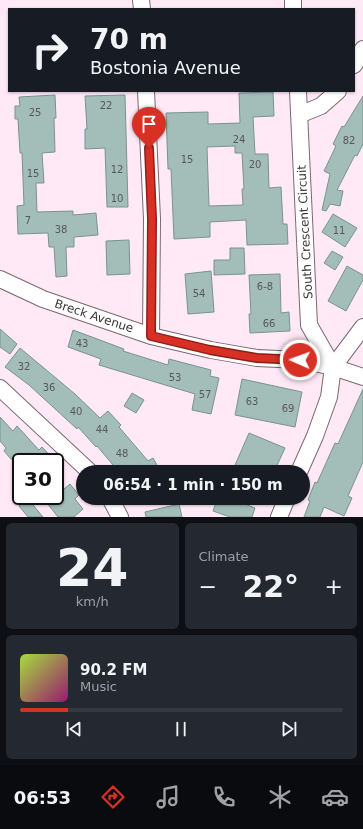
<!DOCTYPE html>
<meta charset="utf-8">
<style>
body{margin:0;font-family:"DejaVu Sans",sans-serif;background:#242831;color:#f1f3f6;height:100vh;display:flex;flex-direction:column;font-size:15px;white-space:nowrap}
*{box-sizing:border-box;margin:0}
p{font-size:13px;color:#9ea1a6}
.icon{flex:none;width:22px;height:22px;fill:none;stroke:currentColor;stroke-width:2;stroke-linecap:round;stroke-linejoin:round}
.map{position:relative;height:517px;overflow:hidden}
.side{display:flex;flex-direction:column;gap:6px;padding:6px;background:#0d0f14;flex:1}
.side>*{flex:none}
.hud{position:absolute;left:8px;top:8px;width:347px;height:84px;border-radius:0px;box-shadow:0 1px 3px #0004;background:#171b24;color:#f1f3f6;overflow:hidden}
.speed{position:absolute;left:12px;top:453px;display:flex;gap:8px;font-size:20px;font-weight:700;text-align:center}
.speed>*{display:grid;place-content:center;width:52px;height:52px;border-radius:50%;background:#171b24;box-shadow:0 1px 3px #0004;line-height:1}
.speed .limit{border:2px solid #111;border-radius:6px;background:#fff;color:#111}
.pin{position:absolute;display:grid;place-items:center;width:34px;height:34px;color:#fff;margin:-41px -17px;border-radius:50% 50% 50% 0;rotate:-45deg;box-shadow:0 0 4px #0007}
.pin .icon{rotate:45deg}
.me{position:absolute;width:44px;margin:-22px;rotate:272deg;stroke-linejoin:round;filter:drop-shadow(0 0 3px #0008)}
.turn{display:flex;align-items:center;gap:14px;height:84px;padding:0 16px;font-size:18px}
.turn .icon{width:52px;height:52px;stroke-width:2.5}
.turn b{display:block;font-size:28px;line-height:34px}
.big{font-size:30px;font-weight:700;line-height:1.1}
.side .card{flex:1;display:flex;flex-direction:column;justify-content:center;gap:6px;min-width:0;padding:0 14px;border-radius:6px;background:#242831}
.side .dial{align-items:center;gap:0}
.dial b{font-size:52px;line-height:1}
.song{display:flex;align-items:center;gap:12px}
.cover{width:48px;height:48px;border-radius:6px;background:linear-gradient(135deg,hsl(80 70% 55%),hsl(320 70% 35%))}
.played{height:4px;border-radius:2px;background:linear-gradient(90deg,#d93025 15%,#363941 15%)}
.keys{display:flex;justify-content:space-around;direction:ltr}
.heat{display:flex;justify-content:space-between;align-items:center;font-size:22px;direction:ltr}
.side .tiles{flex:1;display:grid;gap:6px;grid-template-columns:1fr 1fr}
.card:last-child{grid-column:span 2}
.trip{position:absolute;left:76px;top:465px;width:234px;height:40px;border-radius:20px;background:#171b24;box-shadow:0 1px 3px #0004;font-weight:700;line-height:40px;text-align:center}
.menu{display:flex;height:64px;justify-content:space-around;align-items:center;background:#090b0e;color:#9ea1a6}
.menu .icon{width:28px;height:28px}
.menu .selected{color:#d93025}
.menu b{font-size:18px;color:#f1f3f6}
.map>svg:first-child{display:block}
.building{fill:#a3bdb9;stroke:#7a938f;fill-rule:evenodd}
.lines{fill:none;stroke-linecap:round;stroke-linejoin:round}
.minor-casing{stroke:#7a6873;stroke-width:18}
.minor{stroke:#fff;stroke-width:16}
.route-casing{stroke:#8d1f18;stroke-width:10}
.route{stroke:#d93025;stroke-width:7}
.labels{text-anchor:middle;stroke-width:4;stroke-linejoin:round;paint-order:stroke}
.number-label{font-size:10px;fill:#57585a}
.street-label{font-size:12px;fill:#3e363b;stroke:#fff}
</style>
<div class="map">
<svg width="363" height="517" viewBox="0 0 363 517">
<rect width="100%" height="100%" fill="#ffe9f6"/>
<!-- building -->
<path class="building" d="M273,92l1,24 -21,1 2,37h13l1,34 12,-1 2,37h4l1,20 -41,1 -1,-25 -36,2v15l-36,2 -3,-70h-3l-2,-56 42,-1v12l32,-1 -1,-30zM235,146v7h7l2,36h-2l1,16 -34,1 -2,-59z
M55,95l1,23h-2l1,34 -13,1 2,30h-8l1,29 36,-1v4l23,-2 2,22 -24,2v10h-8l1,29 -11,1 -2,-30h-5l-1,-14 -30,1 -1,-28 7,-1 -2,-52h-2l-2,-34h-3v-13h5l-1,-9z
M125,95l3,112h-21l-2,-59 -20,1v-20h2l-2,-33z
M363,96v48l-6,12 -2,-1 -18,35 6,1 -3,15 -10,-2 -4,7 -4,-1 8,-36 -6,-3 12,-25 -3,-2 9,-18 2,1z
M333,214l24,14 -12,19 -23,-15z
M129,240l1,34 -23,1 -1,-34z
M230,248h14l1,26 -31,1v-15h16z
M332,251l11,6 -8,13 -11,-7z
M347,266l16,9v5l-17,31 -18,-10z
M211,271l3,41 -26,2 -3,-40z
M280,274l1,39 8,-1 1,19 -40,2 -1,-19h2l-2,-39z
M0,329l17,15 -7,10 -10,-7z
M73,330l51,19 -1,2 45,14 1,-6 42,11 -1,6 9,2 -8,36 -19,-4 3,-16 -96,-29 2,-6 -33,-12z
M20,348l55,46 25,24 8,-7 13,14 -2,2 29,34 5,-3 8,14h-42l-22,-26 -1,1 -18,-20 -1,2 -48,-44 -24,-18z
M242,379l60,13 -7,35 -60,-12z
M363,389v73l-15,34 4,2 -8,18 -20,-9 -4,10h-16l6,-16 -2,-1 7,-18 2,1 18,-40 3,1z
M132,393l12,7 -8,13 -12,-7z
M0,417l13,14 4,-5 22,24 3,-3 14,15h-30l3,-3h-18l-7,-8 2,-3 -6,-7z
M249,433l36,15 -11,24h-42z
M70,484l9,11 -4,4 8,10 -9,8h-16l-11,-14z
M218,498h12l25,10 -3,9h-22l-17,-6z
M28,499l15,18h-15l-9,-11z
M179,504l3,13h-36l-1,-5z"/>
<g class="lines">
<defs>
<path id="minor" d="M141,0l1,9
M293,0v9
M354,65l9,-16
M146,91l6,128 -1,117
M298,91l11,234 24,42
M299,115l22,-9 17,-15
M0,279l43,20 108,37 60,14 46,8 43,2 33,7 30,10
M0,388l90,84
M299,472l16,-36 14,-39 4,-30 30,-40
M110,498l10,19
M279,517l8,-19"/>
</defs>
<!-- minor casing -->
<use href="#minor" class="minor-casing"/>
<!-- minor -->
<use href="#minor" class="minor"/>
</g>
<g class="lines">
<defs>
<path id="route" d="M149,148l3,71 -1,117 59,14 47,8 43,2"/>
</defs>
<!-- route casing -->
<use href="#route" class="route-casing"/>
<!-- route -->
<use href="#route" class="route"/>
</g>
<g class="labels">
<!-- number labels -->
<g class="number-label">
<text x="106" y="109">22</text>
<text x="35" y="116">25</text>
<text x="239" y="143">24</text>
<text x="349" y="144">82</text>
<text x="187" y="163">15</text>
<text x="255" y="168">20</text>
<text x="117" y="173">12</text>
<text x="33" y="177">15</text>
<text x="117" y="202">10</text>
<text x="28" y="224">7</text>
<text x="61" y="233">38</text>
<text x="339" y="234">11</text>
<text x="265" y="290">6-8</text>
<text x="199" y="297">54</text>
<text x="269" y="327">66</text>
<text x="82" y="347">43</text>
<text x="24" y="370">32</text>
<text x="175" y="381">53</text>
<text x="49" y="391">36</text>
<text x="205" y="398">57</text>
<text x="252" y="405">63</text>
<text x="288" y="412">69</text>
<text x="76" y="415">40</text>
<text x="102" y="433">44</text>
<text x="122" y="457">48</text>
</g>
<!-- street labels -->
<g class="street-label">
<text transform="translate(305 232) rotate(-93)" y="4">South Crescent Circuit</text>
<text transform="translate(94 316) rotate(18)" y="4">Breck Avenue</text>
</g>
</g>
</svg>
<div class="speed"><div class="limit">30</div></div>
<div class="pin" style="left:149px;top:148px;background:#d93025"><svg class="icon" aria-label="arrive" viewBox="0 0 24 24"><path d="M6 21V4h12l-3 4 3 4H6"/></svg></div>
<svg class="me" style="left:300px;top:360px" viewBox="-20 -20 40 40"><circle r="17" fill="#d93025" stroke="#fff" stroke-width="3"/><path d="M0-11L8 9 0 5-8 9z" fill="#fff"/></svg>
<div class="trip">06:54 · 1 min · 150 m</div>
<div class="hud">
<div class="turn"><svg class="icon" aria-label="right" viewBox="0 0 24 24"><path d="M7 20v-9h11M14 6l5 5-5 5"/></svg><div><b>70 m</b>Bostonia Avenue</div></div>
</div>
</div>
<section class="side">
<div class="tiles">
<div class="card dial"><b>24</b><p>km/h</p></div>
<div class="card"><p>Climate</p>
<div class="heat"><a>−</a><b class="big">22°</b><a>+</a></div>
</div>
<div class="card">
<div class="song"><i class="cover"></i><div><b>90.2 FM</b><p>Music</p></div></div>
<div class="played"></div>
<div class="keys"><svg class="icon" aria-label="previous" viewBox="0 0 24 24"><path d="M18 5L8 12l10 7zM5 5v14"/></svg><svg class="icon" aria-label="pause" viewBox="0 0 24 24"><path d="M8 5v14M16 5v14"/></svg><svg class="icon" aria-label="next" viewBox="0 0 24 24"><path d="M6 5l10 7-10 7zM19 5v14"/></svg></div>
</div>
</div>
</section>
<nav class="menu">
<b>06:53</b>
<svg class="icon selected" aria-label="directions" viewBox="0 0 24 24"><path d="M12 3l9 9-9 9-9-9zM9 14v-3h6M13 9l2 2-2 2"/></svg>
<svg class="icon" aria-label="music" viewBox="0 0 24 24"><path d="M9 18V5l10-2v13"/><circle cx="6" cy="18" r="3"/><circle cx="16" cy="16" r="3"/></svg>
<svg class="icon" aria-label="phone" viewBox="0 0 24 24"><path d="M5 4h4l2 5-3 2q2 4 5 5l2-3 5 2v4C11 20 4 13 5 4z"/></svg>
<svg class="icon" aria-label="climate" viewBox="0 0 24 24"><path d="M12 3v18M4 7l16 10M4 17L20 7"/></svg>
<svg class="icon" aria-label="car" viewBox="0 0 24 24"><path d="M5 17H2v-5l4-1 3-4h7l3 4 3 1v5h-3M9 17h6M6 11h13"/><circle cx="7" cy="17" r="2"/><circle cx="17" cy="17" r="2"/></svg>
</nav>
